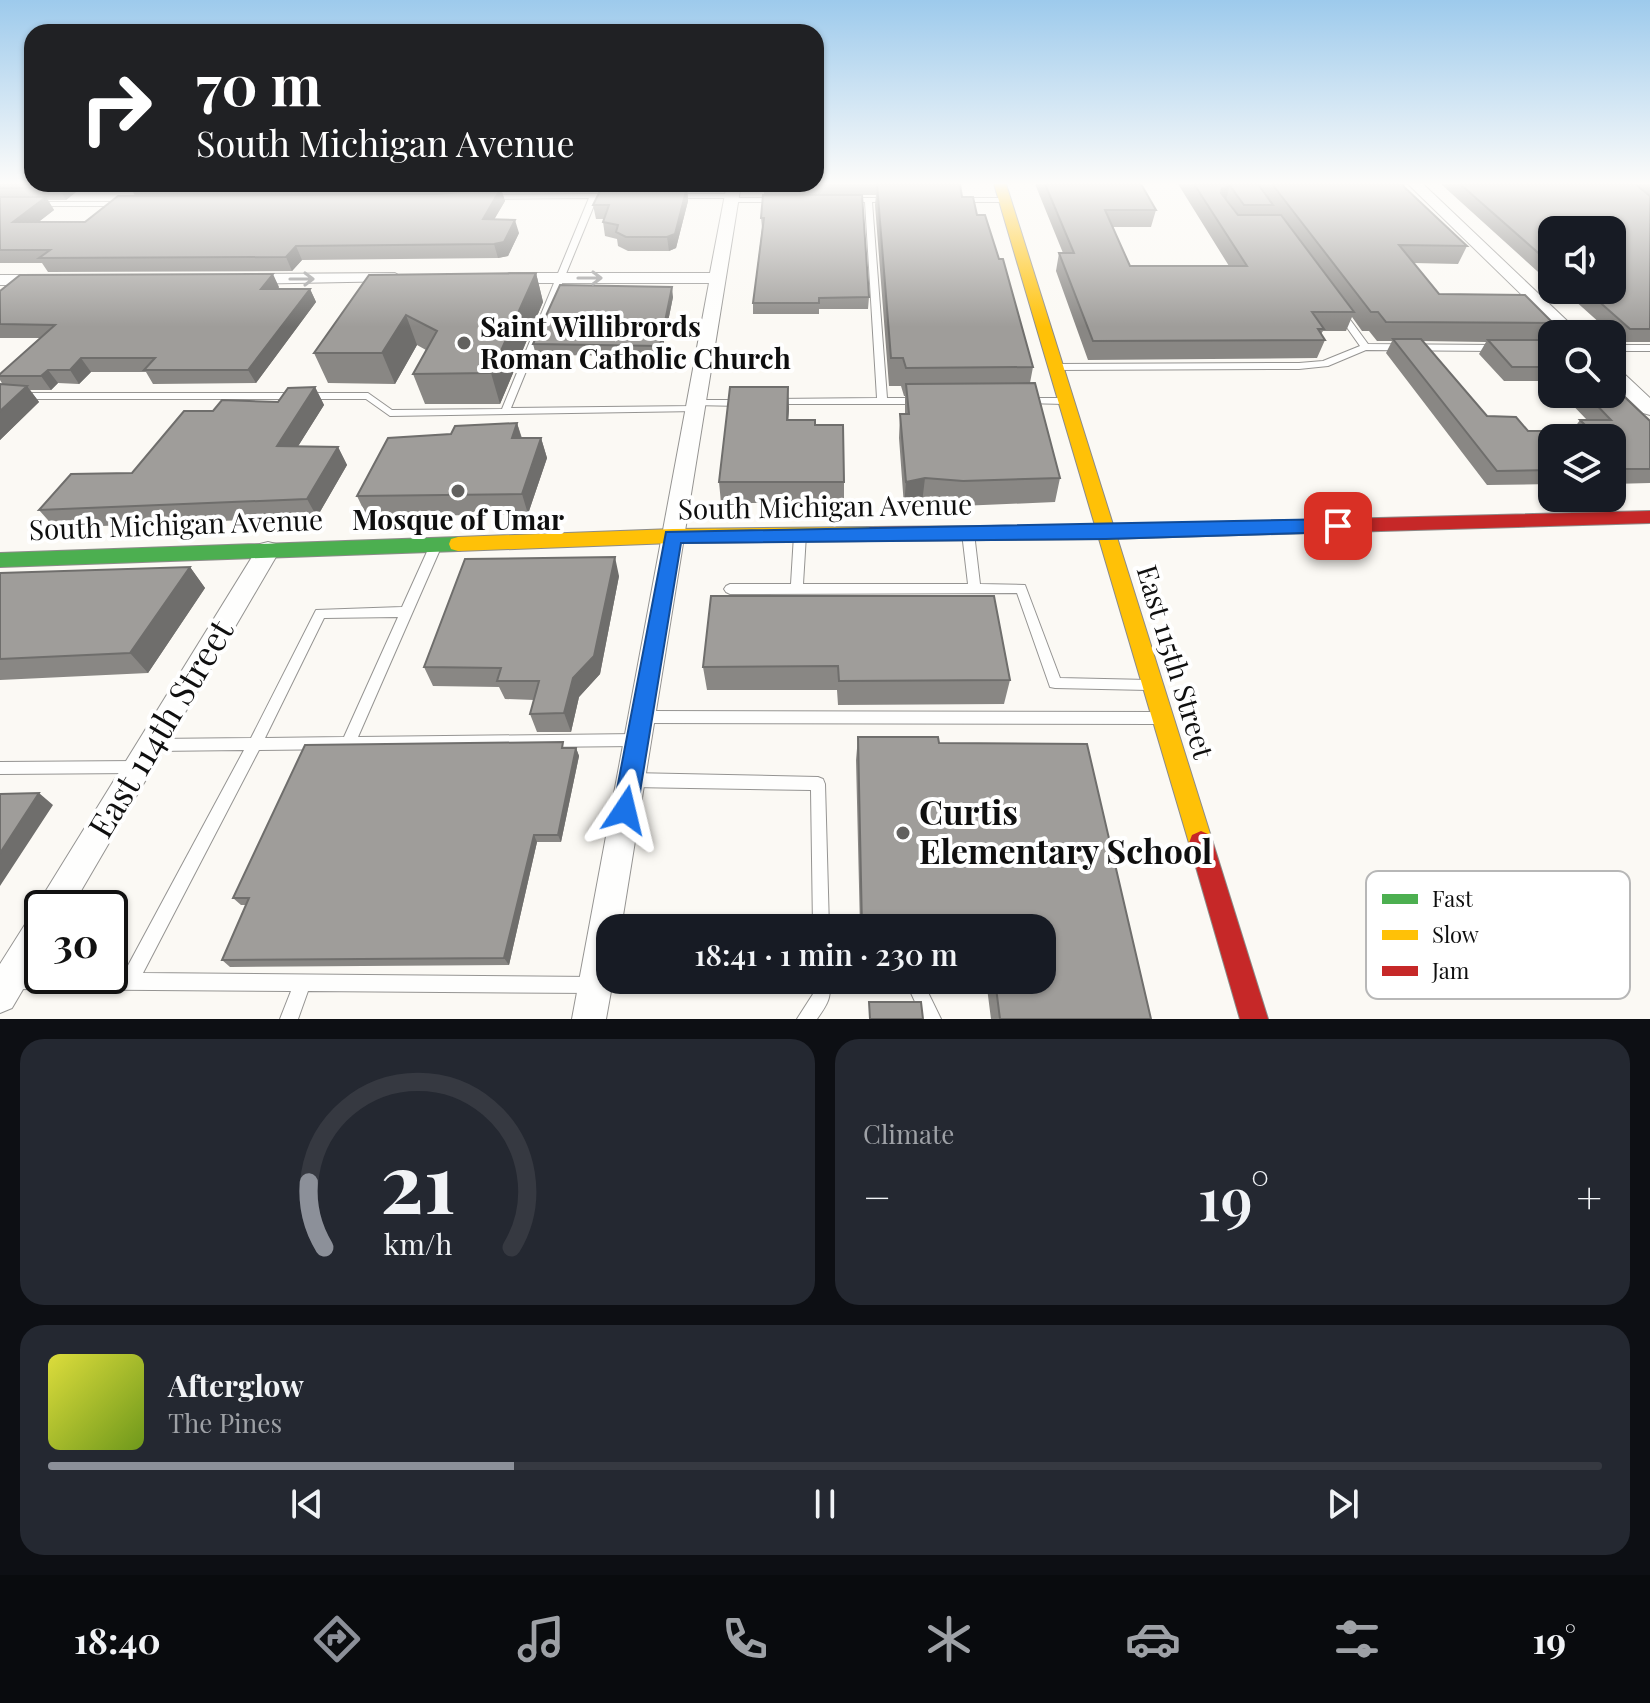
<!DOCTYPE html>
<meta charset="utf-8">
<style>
body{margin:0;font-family:"Playfair Display",serif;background:#242831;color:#f1f3f6;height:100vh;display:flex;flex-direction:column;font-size:30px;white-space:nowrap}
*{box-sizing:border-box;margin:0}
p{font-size:26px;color:#9ea1a6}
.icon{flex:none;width:44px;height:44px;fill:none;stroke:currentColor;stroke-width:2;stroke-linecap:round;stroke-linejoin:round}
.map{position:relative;height:1019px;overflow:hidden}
.panel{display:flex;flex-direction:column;gap:20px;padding:20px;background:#0d0f14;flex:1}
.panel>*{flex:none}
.hud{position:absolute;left:24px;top:24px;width:800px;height:168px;border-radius:24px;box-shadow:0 2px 6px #0004;background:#202124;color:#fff;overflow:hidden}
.buttons{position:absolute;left:1538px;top:216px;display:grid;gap:16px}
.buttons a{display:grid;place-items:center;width:88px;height:88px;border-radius:16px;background:#171b24;box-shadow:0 2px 6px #0004;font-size:40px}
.speed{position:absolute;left:24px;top:890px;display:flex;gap:16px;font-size:40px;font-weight:700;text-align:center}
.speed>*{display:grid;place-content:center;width:104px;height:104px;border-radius:50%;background:#171b24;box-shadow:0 2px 6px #0004;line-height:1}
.speed .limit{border:4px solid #111;border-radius:12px;background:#fff;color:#111}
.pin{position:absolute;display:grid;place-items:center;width:68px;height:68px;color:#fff;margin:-34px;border-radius:16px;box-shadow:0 4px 12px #0006}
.me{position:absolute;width:88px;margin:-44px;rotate:10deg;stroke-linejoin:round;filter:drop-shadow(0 0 6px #0008)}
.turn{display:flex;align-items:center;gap:28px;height:168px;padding:0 40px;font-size:36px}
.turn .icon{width:104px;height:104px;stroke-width:2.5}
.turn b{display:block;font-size:56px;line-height:68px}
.big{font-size:60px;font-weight:600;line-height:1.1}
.panel .card{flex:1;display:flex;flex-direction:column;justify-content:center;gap:12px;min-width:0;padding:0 28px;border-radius:24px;background:#242831}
.panel .dial{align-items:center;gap:0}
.dial svg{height:208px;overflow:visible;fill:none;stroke:#363941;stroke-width:7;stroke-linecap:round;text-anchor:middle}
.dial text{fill:#f1f3f6;stroke:none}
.song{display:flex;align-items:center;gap:24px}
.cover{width:96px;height:96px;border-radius:12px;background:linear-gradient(135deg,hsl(60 70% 55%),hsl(80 70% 35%))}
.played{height:8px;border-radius:4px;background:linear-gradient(90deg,#8c9099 30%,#363941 30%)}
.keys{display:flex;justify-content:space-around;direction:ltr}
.heat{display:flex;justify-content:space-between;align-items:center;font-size:44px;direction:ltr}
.panel .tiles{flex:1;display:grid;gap:20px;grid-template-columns:1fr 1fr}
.card:last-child{grid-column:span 2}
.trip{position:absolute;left:596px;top:914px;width:460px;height:80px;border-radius:24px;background:#171b24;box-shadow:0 2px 6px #0004;font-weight:600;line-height:80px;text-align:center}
.tabs{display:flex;height:128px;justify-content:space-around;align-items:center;background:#090b0e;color:#9ea1a6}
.tabs .icon{width:56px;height:56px}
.tabs .selected{color:#8c9099}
.tabs b{font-size:36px;color:#f1f3f6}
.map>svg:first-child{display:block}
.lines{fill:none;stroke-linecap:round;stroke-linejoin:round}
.lane-casing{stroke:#959492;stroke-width:2}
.street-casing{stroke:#959492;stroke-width:2}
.fast-casing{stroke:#8c8b89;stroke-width:2}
.slow-casing{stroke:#8c8b89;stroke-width:2}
.jam-casing{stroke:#8c8b89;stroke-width:2}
.lane{fill:#fefefd;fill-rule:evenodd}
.street{fill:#fefefd;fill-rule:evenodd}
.fast{fill:#4caf50;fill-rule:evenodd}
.slow{fill:#ffc107;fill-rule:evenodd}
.jam{fill:#c62828;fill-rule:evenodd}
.wall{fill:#898784}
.shaded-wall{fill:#6f6e6c}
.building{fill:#9f9d9a;stroke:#6f6e6c;stroke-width:2}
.oneway{stroke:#9e9e9e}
.route{fill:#1a73e8;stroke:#114b97;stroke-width:2}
.poi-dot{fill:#62615f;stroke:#fff;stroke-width:3}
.labels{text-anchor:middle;stroke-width:8;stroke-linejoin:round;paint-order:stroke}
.poi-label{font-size:28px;font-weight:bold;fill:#0f0f0f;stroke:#fff;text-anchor:start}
.street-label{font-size:28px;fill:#0f0f0f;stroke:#fff}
.near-street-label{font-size:34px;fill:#0f0f0f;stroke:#fff}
.near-poi-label{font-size:34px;font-weight:bold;fill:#0f0f0f;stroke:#fff;text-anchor:start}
.key{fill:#fff;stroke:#b7b7b7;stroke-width:2}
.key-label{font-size:22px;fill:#0f0f0f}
</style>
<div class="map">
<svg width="1650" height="1019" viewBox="0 0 1650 1019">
<rect width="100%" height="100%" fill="#fbf9f4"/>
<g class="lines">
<defs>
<path id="lane" d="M594,194h17l4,2 -4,2h-14l-86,210 184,-2 5,3 -2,2 -308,5 -24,-17h-366v-6h368l24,17 110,-1 87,-211 -101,1 -4,-2 4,-2z
M673,194h59l4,2 -3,2h43l4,2 -4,2h-45l-4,-2 3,-2h-54l-4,-2z
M846,198h42l4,2 -4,2h-16l15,196h30l5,3 -5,3h-146l-2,-2 5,-3 103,-1 -12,-196h-16l-4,-2z
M958,198h47l4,2 -4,2h-44l-4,-2z
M34,202h85l4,2 -4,2h-85z
M1340,309l3,1 25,34 127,1 4,3 -4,3 -129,-1 -38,16 -29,3 -243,1 -5,-3 5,-3 243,-1 24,-2 37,-15 -24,-34z
M1612,345h38v6h-38z
M1026,398h39l5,3 -5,3 -42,-1 -2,-2z
M696,400h45l5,3 -5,3 -48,-1 -2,-2 2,-2z
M968,529l6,4 6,51 45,1 35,93 88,2 5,1 2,4 -2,4 -5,1 -93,-2 -5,-1 -33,-94 -287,1 -4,-2 -2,-3 2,-3 4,-2h61l3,-49 6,-4 6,4 -3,49h165l-6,-51z
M436,541l4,1 2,3 -84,192 279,-3 5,2 2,4 -2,4 -5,2 -378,4 -116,223 450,4 6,2 2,6 -2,6 -6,2 -285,-2 -10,28h-18l11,-28 -277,-2 -6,-2 -2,-6 2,-6 6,-2h28v3h68v-3h14l120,-223 -90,1 -5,-2 -2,-4 2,-4 5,-2 97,-1 65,-128 86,-3 28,-62 2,-3zM398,617l-54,120 -79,1 59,-120z
M643,711l515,1 5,2 2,4 -2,4 -5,2 -515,-1 -5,-2 -2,-4 2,-4z
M137,761l5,1 2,5 -2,5 -5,1 -137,1v-12z
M631,773l187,4 5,2 2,5 4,144h-16l-2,-138 -180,-3 -5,-2 -2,-5 2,-5z
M814,980h16c1,19 -2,23 -13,39h-20l16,-25z
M905,980h17l19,39h-18z"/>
<path id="street" d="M727,184h14l-120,744h-11v52h3l-7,39h-34l137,-736h-200l-8,-5 8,-5h201z
M1408,184h15l158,150h-19z
M395,273l8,5 -2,3 -156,3 -8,-5 8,-5z
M0,275h43l8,5 -8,5h-43z
M1612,367l7,2 31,29v17l-7,-2 -31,-30z
M268,542l8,2 4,6 -209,358h-29v49l-30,51 -12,5v-49l31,-49 7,-4 4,-14 218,-353z"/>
<path id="fast" d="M458,537l7,2 2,5 -2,5 -7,2 -458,16v-14z"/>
<path id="slow" d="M994,184h12l207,659 -3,8 -9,4 -9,-4 -3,-8z
M870,527l9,7 -9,7 -197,2 -215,8 -7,-2 -2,-5 2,-5 7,-2 215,-8z"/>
<path id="jam" d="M1650,511v12l-544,16 -236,2 -9,-7 9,-7 236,-2z
M1201,831l9,4 3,8 55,176h-28l-51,-176 3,-8z"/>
</defs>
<!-- lane casing -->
<use href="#lane" class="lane-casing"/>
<!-- street casing -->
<use href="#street" class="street-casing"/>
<!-- fast casing -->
<use href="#fast" class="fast-casing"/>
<!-- slow casing -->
<use href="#slow" class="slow-casing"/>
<!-- jam casing -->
<use href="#jam" class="jam-casing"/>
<!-- lane -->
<use href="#lane" class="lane"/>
<!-- street -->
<use href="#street" class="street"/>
<!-- fast -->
<use href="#fast" class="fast"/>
<!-- slow -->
<use href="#slow" class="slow"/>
<!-- jam -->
<use href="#jam" class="jam"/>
</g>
<!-- wall -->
<path class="wall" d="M0,184h86l-20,16h-18l6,10 -16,12h47l50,-26 -4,-8 383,-4 -4,7 -8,1 3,9 -11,18 25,14 -11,23 -10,2 -196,2 -10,11 -244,1 -6,-9h-42z
M608,184h49l-1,3h31l1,14 -12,47 -7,3h-41l-10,-5 -1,-7 -12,-3 -2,-14 1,-3h-8l-3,-14 16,-18z
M764,184h196l2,13 15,18 56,152 -3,16 30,95 -5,24 -95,4 -38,-3 -18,3 -5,-68 1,-24h5v-18h-1l-3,-10h-12l-14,-181 1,-10h-14l7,102 -1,12h-49v5h-66v-11l9,-75 -1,-10 3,-23z
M1035,184h106l15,26 -5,17h-38l17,39h99l-51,-82h227l-1,3 63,59 -9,18 -44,-1 25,31 114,29 -11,17h10v43l-2,-2h-46l-25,-27 7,-12 -64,-1 65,75 41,15h44l8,-11h7l-25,-26h50l38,27v62l-38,1v-46h-60v46l-65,1 -101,-132 6,-12h-15l-8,-10h-7l-10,-14 -6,14h-23l-2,3 4,6 -8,18 -229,2 -32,-89 3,-18h4z
M1441,184h209v158h-29l-58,-52h49l-60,-60v50h-5z
M536,273l7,29 -43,102h-75l-12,-30 13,-24 -9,-5 -22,39 -67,-1 -14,-30 55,-78z
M279,287l-1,2h32l6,13 -60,81 -103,1 -7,-12h-55l-12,12 -21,-1 -7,7h-21l9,12 -39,38v-56l3,1 -3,-5v-6l40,-36h-40v-47z
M673,297l-12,59 -125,-1 -3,-11z
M315,387l9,18 -26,41 40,1 9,18 -30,52 -262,11 -16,-18 93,-37 146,-71z
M789,408l-1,12 27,5 29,57v21h-123l-2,-21z
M517,423l5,15h19l6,20 -19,56 -161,3 -10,-21 94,-62z
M190,567l15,21 -57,85 -148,7v-107z
M619,576l-19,98 -21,23 -8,35h-34l-7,-18 4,-14 -29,-1 -6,-12 -66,-1 -9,-19z
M711,596l299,84 -6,24 -166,1 -1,-15h-130l-4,-23z
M858,737l81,6 212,276h-160l-5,-39h56v-52h-182l-4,-168z
M566,748h10l3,8 -18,86h-24l-28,123 -279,2 -8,-7 24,-55h-5l-8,-7z"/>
<!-- shaded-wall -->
<path class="shaded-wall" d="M61,184h25l-20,16 -7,-13z
M454,184h60l-4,7 -8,1 3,9 -18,31 -45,-35 -4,-11z
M1230,186l-5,17 -9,2 6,-17z
M687,187l1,14 -12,47 -7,3 -2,-14z
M46,197l8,13 -32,25 -9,-13z
M515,220l4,13 -11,23 -10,2 -4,-14z
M296,246l6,14 -10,11 -6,-14z
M536,273l7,29 -43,102 -9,-31z
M273,274l6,13 -12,15 -6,-13z
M672,287l1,10 -12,59 -1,-10z
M310,289l6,13 -60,81 -8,-13z
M406,315l11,30 -22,39 -13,-31z
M81,358l10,14 -12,12 -9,-14z
M48,370l10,13 -7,7 -10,-14z
M27,386l12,16 -39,38v-29z
M315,387l9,18 -37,59 -10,-18z
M788,387l1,21 -2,33v-21z
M517,423l6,21 -11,-6z
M541,438l6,20 -19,56 -6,-20z
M338,447l9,18 -30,52 -10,-18z
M925,478l-3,25 -18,3 2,-24z
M615,557l4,19 -19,98 -21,23 -8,35 -7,-19 9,-35z
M190,567l15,21 -57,85 -18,-20z
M576,748l3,8 -18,86 -3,-7z
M39,793l14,12 -53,81v-33z
M534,835l3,7 -28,123 -5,-7z"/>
<!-- building -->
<path class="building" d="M0,184h61l-2,3 -59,1z
M135,184h319l-16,2 -307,2z
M877,184h83l2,13h11l4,18h8l14,44h4l30,108 -127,1 -3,-10h-12z
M1045,184h96l15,26h-51l25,56h117l-53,-82h64l15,21h-29l-14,-19 -8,2 -1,5 17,22h43l73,97h-42l12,17h-6l7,11 -232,1 -34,-88h15z
M1272,184h129l66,62 -68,-1 40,49 86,1 28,28 -167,-1 -8,-10h-7z
M1460,184h175l15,12v133h-20l-44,-39h26v-60h-60v35z
M602,187h85l-12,47 -8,3h-41l-10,-5 2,-7 -15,-3 6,-17h-16z
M501,188l-18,31 32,1 -11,22 -10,2 -198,2 -10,11 -247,1 11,-8h-50v-53h46l-33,25h72l33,-26 320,-2z
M763,195h99l7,102 -50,1v5h-66l11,-85h-3z
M536,273l-45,100 -78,1 24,-43 -31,-16 -24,38h-68l55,-78z
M273,274l-12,15h49l-62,81h-104l11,-12h-74l-11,12h-22l-7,6h-41v-2l55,-49 -55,-1v-33l20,-16z
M560,285l112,2 -12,59 -127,-2z
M1393,339h28l66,77 29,1 12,14h63l-11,-11h31l-25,-26h26v-9l38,36v48h-38v-31h-60v32l-55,1z
M1488,340h64v27h-40z
M1035,383l25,95 -97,3 -38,-3 -19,4 -6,-68h9l-3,-30z
M0,384l27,2 -27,25z
M315,387l-38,59 61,1 -31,52 -268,11 32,-36 61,-1 52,-62h29l9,-11 56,2 10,-14z
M730,387h58l-1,33h28v5h28l1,57h-125z
M517,423l-5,15h29l-19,56 -165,2 31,-58 63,-4 4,-8z
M615,557l-21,99 -21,22 -9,35 -34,1 9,-33h-42l4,-13 -77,-1 41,-108z
M190,567l-60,86 -130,6v-86z
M711,596h283l16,84 -171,1 -1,-15 -135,1z
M858,737h80l1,6 148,1 64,275h-151l-5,-39h47v-52h-180z
M563,742l-1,6h14l-18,87h-24l-30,123 -282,2 27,-62h-16l72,-153z
M39,793l-39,60v-59z
M869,1002h52l2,17h-53z"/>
<!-- one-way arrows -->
<defs><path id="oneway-shaft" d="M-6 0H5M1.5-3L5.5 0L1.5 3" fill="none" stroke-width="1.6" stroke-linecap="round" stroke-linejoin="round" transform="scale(2)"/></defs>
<g class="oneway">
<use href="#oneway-shaft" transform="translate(590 278)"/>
<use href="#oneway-shaft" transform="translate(302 279)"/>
</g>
<!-- sky -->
<linearGradient id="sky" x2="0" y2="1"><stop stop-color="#9dcaec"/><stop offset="0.56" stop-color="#fdfcfa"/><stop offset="1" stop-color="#fdfcfa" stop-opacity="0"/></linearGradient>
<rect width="1650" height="327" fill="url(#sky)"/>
<!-- route -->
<path class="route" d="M1338,519l9,7 -9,6 -232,7 -425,4 -44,267 -3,8 -9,3 -8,-3 -4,-8 53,-278z"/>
<!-- markers -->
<g class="poi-dot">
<circle cx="464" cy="343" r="8"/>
<circle cx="458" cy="491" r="8"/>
<circle cx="903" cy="833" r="8"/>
</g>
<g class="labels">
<!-- poi labels -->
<g class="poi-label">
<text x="480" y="337">Saint Willibrords<tspan x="480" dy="32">Roman Catholic Church</tspan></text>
<text x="458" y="530" text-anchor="middle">Mosque of Umar</text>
</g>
<!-- street labels -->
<g class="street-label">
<text transform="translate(825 507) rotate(-1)" y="10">South Michigan Avenue</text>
<text transform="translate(176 525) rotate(-2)" y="10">South Michigan Avenue</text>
<text transform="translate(1175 662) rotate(73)" y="10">East 115th Street</text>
</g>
<!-- near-street labels -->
<g class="near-street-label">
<text transform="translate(161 729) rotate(-59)" y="12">East 114th Street</text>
</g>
<!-- near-poi labels -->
<g class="near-poi-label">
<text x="919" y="825">Curtis<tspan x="919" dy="39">Elementary School</tspan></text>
</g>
</g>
<!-- legend -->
<rect x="1366" y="871" width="264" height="128" rx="12" class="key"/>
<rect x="1382" y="894" width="36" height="10" fill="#4caf50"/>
<rect x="1382" y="930" width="36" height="10" fill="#ffc107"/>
<rect x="1382" y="966" width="36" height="10" fill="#c62828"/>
<g class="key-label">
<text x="1432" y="907">Fast</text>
<text x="1432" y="943">Slow</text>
<text x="1432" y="979">Jam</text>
</g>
</svg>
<div class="buttons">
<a><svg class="icon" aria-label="sound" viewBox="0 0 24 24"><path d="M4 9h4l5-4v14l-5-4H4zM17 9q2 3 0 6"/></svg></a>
<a><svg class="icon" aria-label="search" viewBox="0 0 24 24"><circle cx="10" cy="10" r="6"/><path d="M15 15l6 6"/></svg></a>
<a><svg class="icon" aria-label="layers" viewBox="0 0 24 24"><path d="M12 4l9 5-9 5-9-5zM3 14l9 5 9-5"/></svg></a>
</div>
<div class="speed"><div class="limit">30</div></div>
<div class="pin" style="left:1338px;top:526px;background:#d93025"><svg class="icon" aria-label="arrive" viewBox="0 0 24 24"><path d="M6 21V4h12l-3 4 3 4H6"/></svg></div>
<svg class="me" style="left:625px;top:810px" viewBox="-20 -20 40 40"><path d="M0-17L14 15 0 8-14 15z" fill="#1a73e8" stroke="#fff" stroke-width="4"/></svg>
<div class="trip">18:41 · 1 min · 230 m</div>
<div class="hud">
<div class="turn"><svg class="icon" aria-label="right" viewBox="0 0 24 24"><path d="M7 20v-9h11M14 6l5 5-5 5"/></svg><div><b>70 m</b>South Michigan Avenue</div></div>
</div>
</div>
<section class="panel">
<div class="tiles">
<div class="card dial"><svg viewBox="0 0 100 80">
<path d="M14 69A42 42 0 1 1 86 69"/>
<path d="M14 69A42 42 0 0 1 8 44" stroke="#8c9099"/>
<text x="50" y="56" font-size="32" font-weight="700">21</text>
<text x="50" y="72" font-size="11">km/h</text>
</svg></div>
<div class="card"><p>Climate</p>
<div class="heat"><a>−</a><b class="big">19°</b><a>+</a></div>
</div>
<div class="card">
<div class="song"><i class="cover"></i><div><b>Afterglow</b><p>The Pines</p></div></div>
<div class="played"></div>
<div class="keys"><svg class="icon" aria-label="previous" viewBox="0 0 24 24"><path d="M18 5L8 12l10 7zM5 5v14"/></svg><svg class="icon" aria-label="pause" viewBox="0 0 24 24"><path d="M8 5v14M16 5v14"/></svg><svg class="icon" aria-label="next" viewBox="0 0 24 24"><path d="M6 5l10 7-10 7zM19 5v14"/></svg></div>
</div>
</div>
</section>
<nav class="tabs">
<b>18:40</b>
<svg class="icon selected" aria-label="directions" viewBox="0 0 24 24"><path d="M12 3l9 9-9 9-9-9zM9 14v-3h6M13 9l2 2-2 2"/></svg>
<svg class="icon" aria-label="music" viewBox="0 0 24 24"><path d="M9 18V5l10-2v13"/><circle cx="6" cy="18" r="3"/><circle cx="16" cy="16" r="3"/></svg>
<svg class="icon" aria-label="phone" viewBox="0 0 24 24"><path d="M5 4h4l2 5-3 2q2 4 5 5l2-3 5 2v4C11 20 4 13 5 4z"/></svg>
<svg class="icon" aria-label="climate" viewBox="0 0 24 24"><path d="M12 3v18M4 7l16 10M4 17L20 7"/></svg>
<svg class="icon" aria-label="car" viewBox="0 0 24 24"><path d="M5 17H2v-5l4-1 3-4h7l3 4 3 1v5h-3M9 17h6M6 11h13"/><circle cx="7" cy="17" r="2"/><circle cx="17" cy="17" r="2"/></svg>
<svg class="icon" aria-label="filters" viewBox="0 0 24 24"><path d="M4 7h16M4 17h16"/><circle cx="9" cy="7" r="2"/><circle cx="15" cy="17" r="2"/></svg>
<b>19°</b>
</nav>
